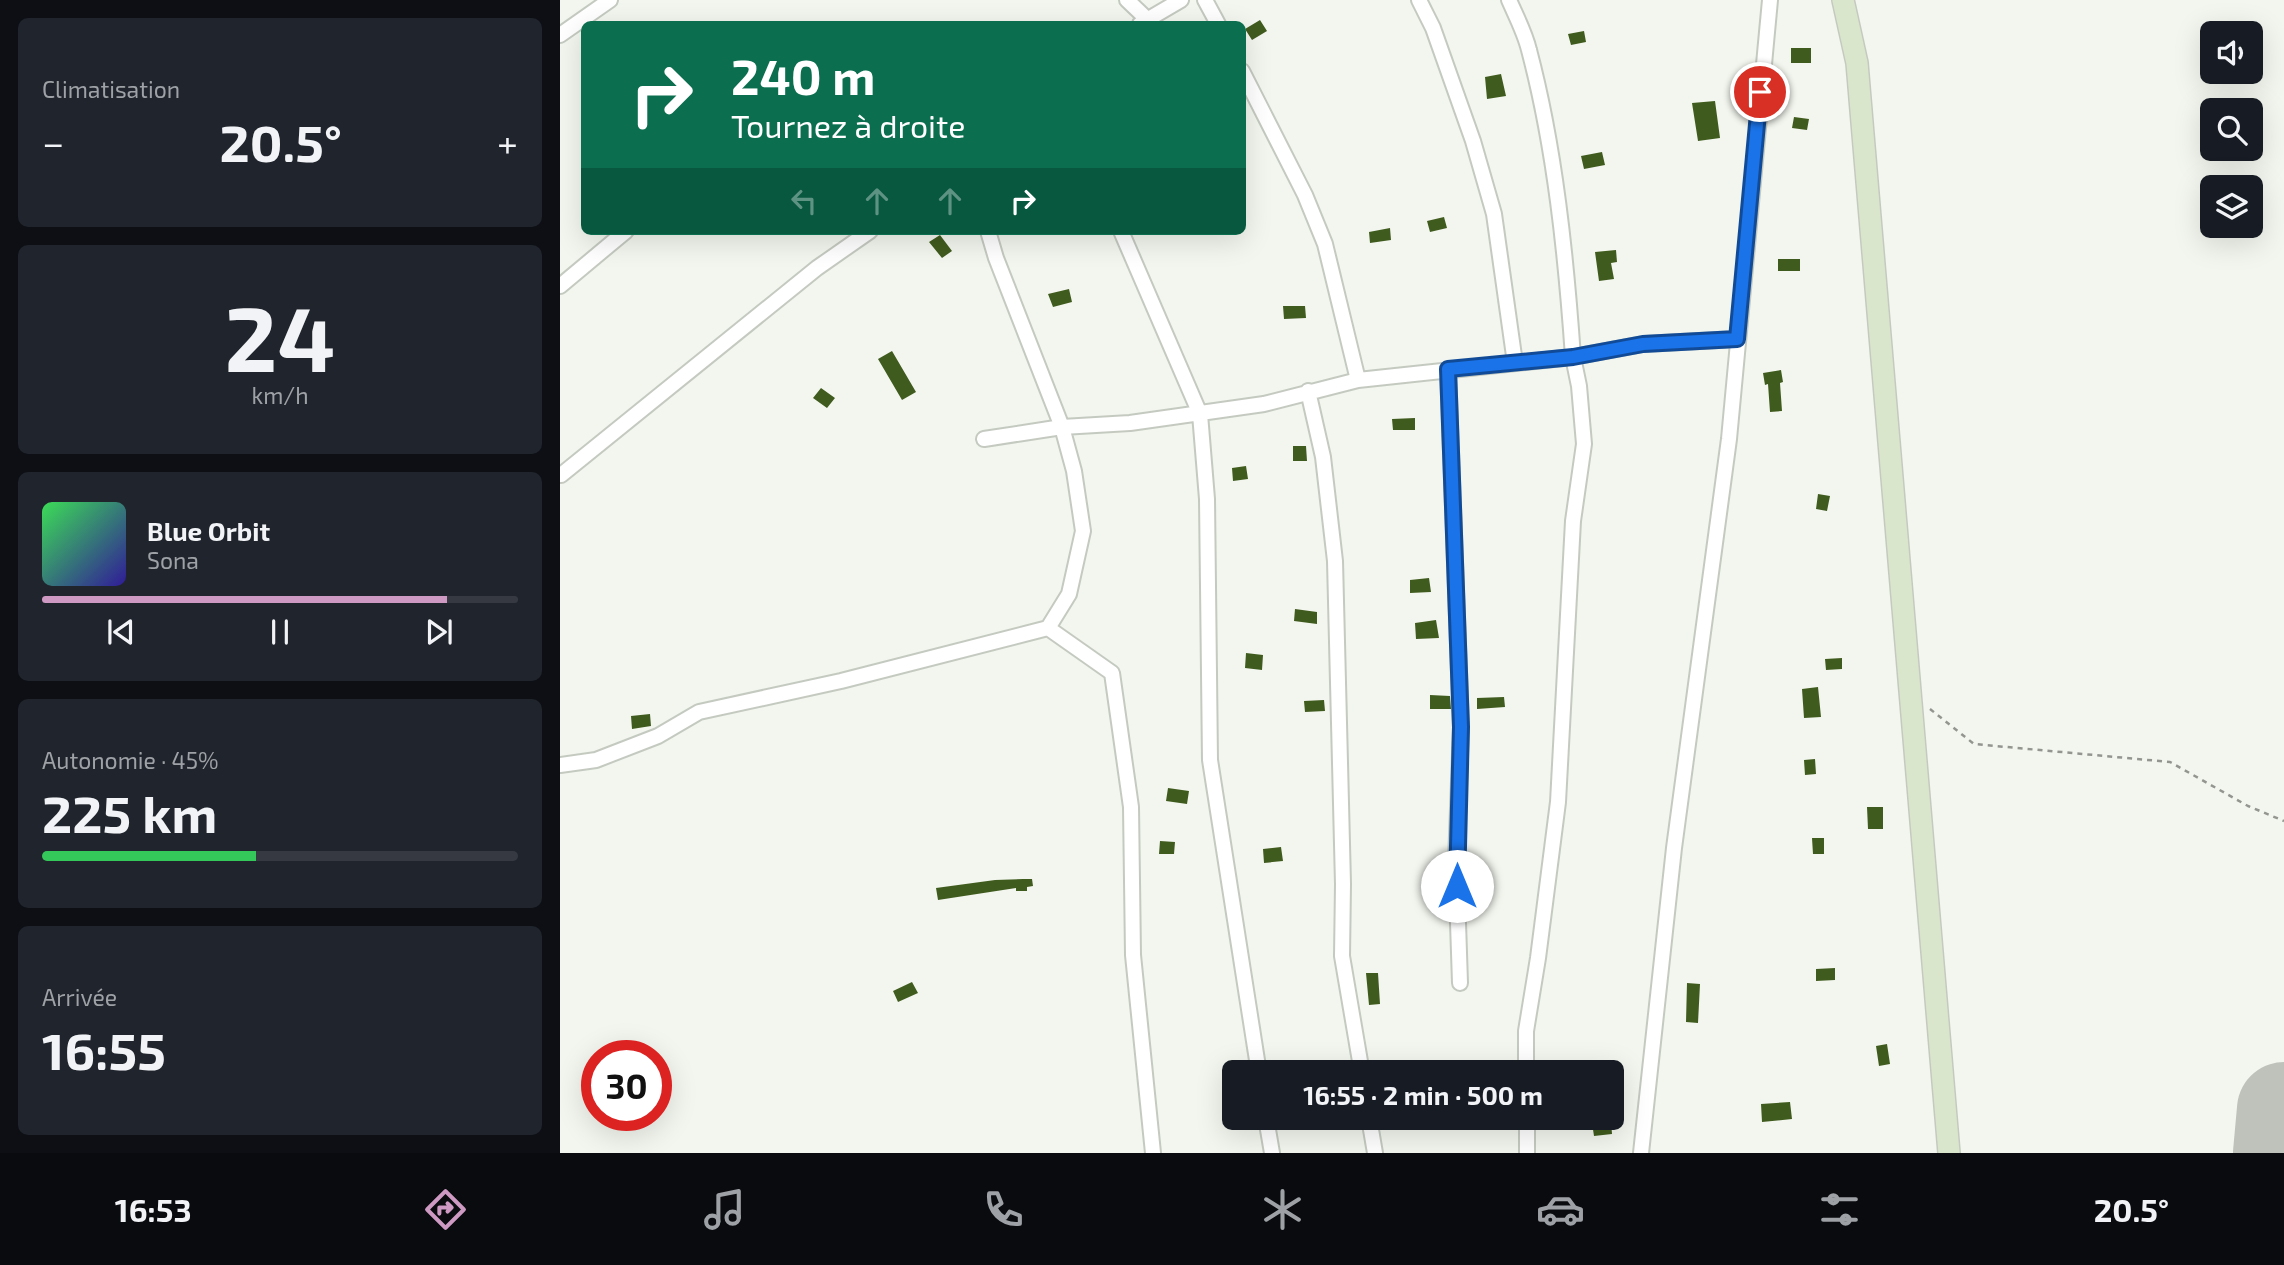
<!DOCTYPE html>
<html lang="fr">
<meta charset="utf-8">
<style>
body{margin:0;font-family:"Exo 2",sans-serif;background:#20242c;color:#f1f3f6;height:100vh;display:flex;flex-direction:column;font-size:26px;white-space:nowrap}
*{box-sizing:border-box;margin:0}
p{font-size:23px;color:#9ea1a6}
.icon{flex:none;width:38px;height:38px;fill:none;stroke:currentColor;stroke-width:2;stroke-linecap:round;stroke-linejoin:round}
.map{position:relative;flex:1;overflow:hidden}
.drawer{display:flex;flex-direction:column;gap:18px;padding:18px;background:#0d0f14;width:560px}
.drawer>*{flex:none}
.hud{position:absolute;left:21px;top:21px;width:665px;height:214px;border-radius:10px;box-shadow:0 7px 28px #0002;background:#0b6e4f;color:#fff;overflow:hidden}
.controls{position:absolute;left:1640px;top:21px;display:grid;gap:14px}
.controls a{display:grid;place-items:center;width:63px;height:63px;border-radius:10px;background:#171b24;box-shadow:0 7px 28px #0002;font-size:35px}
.speed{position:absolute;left:21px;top:1040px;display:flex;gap:14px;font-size:35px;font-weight:700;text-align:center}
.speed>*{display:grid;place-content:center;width:91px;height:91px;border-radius:50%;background:#171b24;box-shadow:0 7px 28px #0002;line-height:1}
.speed .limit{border:10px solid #d22;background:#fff;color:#111}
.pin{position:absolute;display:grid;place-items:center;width:60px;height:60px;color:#fff;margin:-30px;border:4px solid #fff;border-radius:50%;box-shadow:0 2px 7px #0007}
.me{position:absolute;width:77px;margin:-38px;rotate:0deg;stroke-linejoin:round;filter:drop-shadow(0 0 5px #0008)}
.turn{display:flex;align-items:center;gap:24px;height:147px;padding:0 35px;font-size:32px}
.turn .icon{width:91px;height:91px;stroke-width:2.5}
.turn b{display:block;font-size:49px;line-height:60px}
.lanes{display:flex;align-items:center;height:66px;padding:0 35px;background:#0003;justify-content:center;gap:35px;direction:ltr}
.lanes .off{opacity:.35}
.big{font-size:52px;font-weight:700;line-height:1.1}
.drawer .widget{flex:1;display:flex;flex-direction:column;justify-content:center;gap:10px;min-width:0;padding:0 24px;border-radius:10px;background:#20242c}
.drawer .dial{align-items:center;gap:0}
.dial b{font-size:91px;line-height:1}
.song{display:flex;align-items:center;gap:21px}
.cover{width:84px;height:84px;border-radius:10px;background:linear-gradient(135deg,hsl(130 70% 55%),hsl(250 70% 35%))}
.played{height:7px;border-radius:4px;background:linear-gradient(90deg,#ce9ac4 85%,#363941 85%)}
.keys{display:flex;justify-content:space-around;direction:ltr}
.heat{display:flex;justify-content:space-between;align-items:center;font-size:38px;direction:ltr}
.charge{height:10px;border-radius:5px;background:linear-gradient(90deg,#34c759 45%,#363941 0)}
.trip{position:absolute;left:662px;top:1060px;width:402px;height:70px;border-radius:10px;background:#171b24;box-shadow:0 7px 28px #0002;font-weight:700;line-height:70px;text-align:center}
.tabs{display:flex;height:112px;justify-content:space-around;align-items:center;background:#090b0e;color:#9ea1a6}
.tabs .icon{width:49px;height:49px}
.tabs .current{color:#ce9ac4}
.tabs b{font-size:32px;color:#f1f3f6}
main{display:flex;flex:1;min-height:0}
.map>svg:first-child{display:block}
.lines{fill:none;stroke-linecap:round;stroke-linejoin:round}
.runway{stroke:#bec2bb;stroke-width:94}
.building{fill:#405b1e}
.minor-casing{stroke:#c5cac1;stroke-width:18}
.secondary-casing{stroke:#c5cac1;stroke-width:24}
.path{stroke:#939690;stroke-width:2.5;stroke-dasharray:5 5;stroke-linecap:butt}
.minor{stroke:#fff;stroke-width:14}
.secondary{stroke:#dae6cb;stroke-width:21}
.route-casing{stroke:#114b97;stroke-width:18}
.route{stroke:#1a73e8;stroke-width:12}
</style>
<main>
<section class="drawer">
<div class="widget"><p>Climatisation</p>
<div class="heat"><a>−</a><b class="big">20.5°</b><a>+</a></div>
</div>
<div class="widget dial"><b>24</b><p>km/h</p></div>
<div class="widget">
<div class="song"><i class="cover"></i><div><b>Blue Orbit</b><p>Sona</p></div></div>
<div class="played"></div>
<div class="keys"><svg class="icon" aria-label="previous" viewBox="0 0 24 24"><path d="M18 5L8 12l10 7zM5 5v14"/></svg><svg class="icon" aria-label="pause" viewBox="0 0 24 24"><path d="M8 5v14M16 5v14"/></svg><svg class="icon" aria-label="next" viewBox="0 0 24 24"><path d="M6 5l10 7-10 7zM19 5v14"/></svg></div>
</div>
<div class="widget"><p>Autonomie · 45%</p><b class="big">225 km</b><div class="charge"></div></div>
<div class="widget"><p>Arrivée</p><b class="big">16:55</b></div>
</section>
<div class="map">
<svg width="1724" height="1153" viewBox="0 0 1724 1153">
<rect width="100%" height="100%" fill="#f2f6ee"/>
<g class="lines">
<!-- runway -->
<path class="runway" d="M1720,1153l4,-44"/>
</g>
<!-- building -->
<path class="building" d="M700,20l7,11 -15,9 -7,-11z
M1024,31l2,11 -15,3 -3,-11z
M1231,48h20v15h-20z
M941,74l5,22 -19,3 -2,-22z
M1155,101l5,37 -22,3 -6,-38z
M1234,117l15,2 -2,11 -15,-2z
M1042,152l3,13 -21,4 -3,-13z
M884,217l3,11 -17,4 -3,-11z
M830,228l1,12 -21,3 -1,-11z
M380,235l12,16 -10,7 -13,-16z
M1056,250l1,12 -6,1 3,16 -15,2 -4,-29z
M1218,259h22v12h-22z
M509,289l3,13 -19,5 -5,-13z
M723,306h22l1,12 -22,1z
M332,351l24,41 -14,8 -24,-41z
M1221,370l2,12 -3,1 2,28 -12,1 -2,-28 -3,1 -2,-12z
M261,388l14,10 -8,10 -14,-10z
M855,418v12h-22l-1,-11z
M733,446h13l1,15h-14z
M686,466l2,13 -15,2 -1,-13z
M1258,494l12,2 -3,15 -11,-2z
M869,578l2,14 -21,1v-13z
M735,609l22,3v12l-23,-3z
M876,620l3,18 -23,1 -1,-16z
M686,653l17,2 -1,15 -17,-2z
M1282,658v11l-16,1 -1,-11z
M1258,687l3,30 -17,1 -2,-29z
M870,695l20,1 1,13h-21z
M944,697l1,10 -28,2v-11z
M764,700l1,11 -20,1 -1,-11z
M90,714l1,12 -19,3 -1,-13z
M1255,759l1,15 -11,1 -1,-15z
M608,788l21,3 -2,13 -21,-3z
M1307,807h16v22h-15z
M1252,838h12v16h-11z
M600,841l15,1 -1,12h-15z
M721,847l2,14 -19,2 -1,-14z
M463,879h9l1,7 -6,1v4h-11v-3l-78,12 -2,-12 59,-8z
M1275,968v12l-19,1v-12z
M806,973h12l2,31 -11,1z
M352,982l6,11 -20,9 -5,-11z
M1127,983l13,1 -2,39 -12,-1z
M1327,1044l3,20 -11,2 -3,-20z
M685,1060l1,13 -14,1v-13z
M1230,1102l2,17 -30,3 -1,-18z
M1051,1121l1,13 -18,2 -2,-13z"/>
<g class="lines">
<defs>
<path id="minor" d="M567,0l21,20
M645,0l13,24
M859,0l14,28 40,113 21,73 21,149
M949,0c7,16 16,33 20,50 26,98 37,206 44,307l70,-13 94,-5
M580,24l41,-24
M0,35l50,-35
M682,71l63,124 20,49 33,136 215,-23 6,29 5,58 -11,77 -15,281 -20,156 -12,73v42
M428,231l8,27 66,169 12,44 9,60 -14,63 -21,34
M561,231l79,183 7,85 3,261 49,313
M0,286l66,-55
M888,369l13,358 -5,135 4,121
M748,391l15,66 12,104 8,323 -1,72 20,117
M424,439l78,-12 68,-4 134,-19 94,-24
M1,475l256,-207 53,-37
M0,765l36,-5 62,-24 41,-24 142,-31 207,-53 64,45 19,134 2,148 20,198
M706,1118l6,35
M809,1118l6,35
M967,1118v35
M1081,1153l33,-305 55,-409 41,-439"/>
<path id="secondary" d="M1283,0l14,63 92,1090"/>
</defs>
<!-- minor casing -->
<use href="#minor" class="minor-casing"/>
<!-- secondary casing -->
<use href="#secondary" class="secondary-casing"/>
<!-- path -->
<path class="path" d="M1370,709l44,35 196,18 78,44 36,15"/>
<!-- minor -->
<use href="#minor" class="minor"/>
<!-- secondary -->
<use href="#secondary" class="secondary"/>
</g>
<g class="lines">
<defs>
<path id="route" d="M897,886l4,-159 -13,-358 125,-12 70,-13 94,-5 23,-247"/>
</defs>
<!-- route casing -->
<use href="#route" class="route-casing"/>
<!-- route -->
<use href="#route" class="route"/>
</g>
</svg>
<div class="controls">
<a><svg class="icon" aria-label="sound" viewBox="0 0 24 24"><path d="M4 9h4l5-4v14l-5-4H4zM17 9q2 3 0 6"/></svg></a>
<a><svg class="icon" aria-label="search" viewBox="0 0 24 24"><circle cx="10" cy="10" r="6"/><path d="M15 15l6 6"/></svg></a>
<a><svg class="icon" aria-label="layers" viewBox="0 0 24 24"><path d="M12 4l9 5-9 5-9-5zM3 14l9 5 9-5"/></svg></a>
</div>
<div class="speed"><div class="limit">30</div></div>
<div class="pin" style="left:1200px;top:92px;background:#d93025"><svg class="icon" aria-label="arrive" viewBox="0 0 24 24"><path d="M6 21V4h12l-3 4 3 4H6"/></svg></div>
<svg class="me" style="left:897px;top:886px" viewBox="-20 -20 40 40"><circle r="19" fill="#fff"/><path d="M0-13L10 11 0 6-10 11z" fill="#1a73e8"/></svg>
<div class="trip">16:55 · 2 min · 500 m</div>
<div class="hud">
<div class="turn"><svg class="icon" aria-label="right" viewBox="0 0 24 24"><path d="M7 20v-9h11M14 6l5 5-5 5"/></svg><div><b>240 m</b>Tournez à droite</div></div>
<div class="lanes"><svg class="icon off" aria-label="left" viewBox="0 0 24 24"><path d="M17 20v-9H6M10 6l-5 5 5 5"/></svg><svg class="icon off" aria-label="ahead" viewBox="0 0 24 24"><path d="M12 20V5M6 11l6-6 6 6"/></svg><svg class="icon off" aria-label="ahead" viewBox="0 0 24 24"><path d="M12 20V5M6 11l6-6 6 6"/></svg><svg class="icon" aria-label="right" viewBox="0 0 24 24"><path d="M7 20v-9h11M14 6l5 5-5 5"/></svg></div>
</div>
</div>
</main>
<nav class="tabs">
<b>16:53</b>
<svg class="icon current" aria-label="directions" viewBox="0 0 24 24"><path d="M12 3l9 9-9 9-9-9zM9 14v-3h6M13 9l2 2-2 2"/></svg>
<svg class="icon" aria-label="music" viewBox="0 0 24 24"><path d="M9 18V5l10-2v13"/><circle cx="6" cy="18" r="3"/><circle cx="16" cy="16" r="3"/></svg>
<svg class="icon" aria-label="phone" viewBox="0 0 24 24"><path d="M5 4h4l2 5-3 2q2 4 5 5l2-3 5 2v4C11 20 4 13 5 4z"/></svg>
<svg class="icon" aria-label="climate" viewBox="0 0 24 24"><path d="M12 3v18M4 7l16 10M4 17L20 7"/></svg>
<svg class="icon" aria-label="car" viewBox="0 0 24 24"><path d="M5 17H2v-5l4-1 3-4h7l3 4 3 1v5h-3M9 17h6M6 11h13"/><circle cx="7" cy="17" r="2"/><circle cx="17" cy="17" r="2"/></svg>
<svg class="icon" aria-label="filters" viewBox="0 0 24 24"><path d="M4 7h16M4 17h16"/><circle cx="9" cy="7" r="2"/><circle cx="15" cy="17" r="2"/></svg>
<b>20.5°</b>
</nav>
